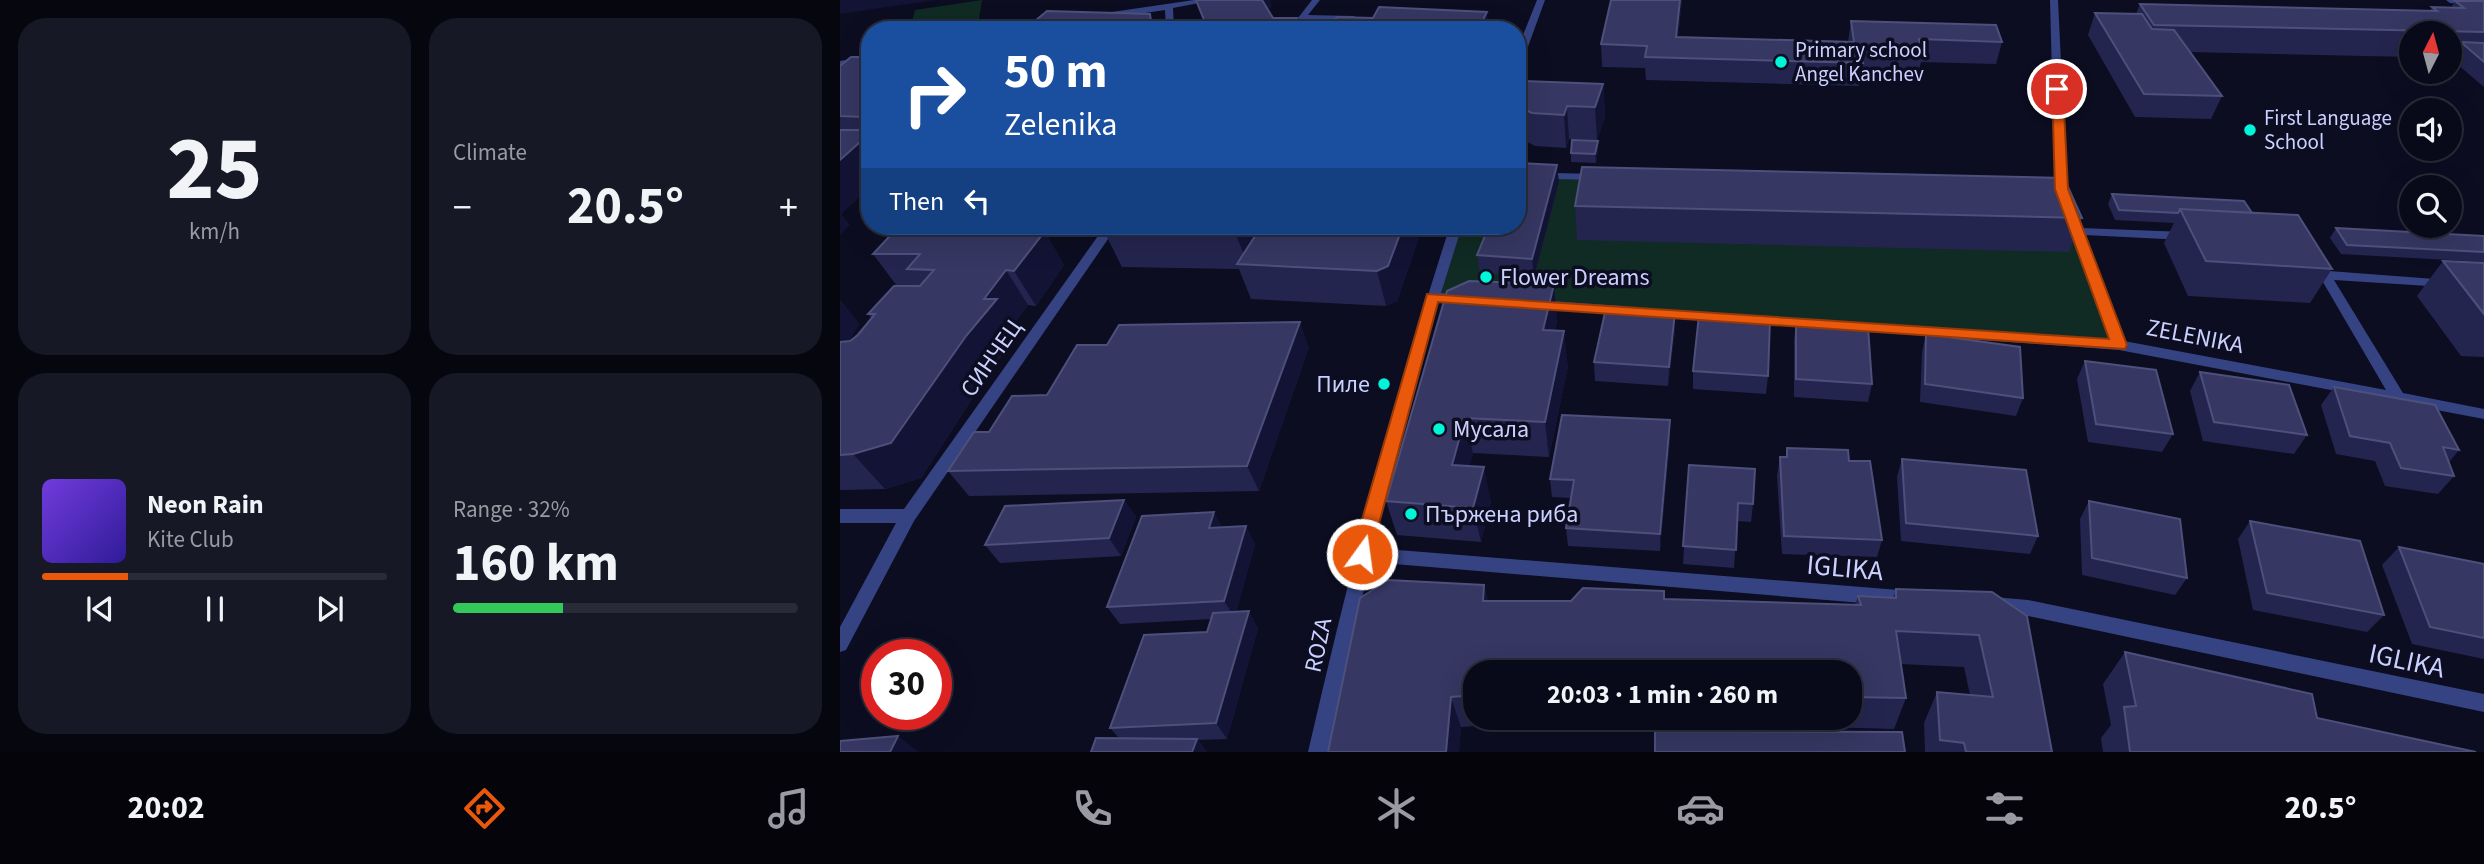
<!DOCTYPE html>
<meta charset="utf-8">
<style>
body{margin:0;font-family:"Source Sans 3",sans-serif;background:#171826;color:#f1f3f6;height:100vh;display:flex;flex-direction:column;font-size:26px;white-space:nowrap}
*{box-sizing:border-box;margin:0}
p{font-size:23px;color:#999aa2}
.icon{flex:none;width:38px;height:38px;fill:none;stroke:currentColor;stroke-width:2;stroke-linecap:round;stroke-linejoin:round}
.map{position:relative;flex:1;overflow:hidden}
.panel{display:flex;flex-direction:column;gap:18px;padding:18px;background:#05060e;width:840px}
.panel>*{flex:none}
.guide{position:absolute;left:21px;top:21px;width:665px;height:214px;border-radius:28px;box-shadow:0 7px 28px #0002,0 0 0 2px #292b38;background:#1a4fa0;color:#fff;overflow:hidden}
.needle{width:46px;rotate:6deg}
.tools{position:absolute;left:1559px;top:21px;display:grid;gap:14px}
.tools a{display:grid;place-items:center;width:63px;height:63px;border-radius:50%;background:#090a19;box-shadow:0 7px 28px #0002,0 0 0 2px #292b38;font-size:35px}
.speed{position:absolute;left:21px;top:639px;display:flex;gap:14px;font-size:35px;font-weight:700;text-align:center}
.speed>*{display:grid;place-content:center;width:91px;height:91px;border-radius:50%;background:#090a19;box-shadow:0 7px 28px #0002,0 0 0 2px #292b38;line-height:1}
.speed .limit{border:10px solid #d22;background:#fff;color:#111}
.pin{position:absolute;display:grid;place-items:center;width:60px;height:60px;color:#fff;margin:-30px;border:4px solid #fff;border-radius:50%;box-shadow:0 2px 7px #0007}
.me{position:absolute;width:77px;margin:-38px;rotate:14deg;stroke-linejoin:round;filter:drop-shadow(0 0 5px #0008)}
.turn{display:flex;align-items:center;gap:24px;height:147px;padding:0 28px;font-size:32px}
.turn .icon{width:91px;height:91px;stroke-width:2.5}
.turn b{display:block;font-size:49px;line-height:60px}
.then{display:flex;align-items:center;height:66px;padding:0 28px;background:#0003;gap:14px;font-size:26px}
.big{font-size:52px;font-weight:700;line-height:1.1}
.panel .tile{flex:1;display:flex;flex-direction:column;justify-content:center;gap:10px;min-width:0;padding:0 24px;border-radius:28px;background:#171826}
.panel .dial{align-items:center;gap:0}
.dial b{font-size:91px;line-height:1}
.song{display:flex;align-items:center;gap:21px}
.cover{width:84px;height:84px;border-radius:10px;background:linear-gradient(135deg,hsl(260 70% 55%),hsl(250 70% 35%))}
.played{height:7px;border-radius:4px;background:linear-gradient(90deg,#ea580c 25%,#292b38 25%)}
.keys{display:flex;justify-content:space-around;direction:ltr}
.heat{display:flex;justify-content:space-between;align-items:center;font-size:38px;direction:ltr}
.charge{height:10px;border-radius:5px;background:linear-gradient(90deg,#34c759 32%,#292b38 0)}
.panel .tiles{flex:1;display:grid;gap:18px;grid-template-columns:repeat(2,1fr)}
.trip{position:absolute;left:623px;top:660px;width:399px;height:70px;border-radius:28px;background:#090a19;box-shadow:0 7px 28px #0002,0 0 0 2px #292b38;font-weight:700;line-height:70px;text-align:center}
.dock{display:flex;height:112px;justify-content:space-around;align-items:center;background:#04040a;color:#999aa2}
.dock .icon{width:49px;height:49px}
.dock .on{color:#ea580c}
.dock b{font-size:32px;color:#f1f3f6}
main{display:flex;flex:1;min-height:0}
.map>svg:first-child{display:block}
.green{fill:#0f2b23}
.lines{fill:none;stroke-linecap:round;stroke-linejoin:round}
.service{fill:#354382;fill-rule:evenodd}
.minor{fill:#354382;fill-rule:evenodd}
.wall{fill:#24254f;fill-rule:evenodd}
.shaded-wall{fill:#131435}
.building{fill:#363762;stroke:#4d507b;stroke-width:2}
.route{fill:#ea580c;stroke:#983908;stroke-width:2}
.poi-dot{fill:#00f6d8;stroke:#0c0d21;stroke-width:2.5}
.labels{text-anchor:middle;stroke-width:7;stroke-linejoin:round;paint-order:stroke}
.far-poi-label{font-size:21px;fill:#cbd1ff;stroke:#0c0d21;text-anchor:start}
.poi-label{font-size:24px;fill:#cbd1ff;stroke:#0c0d21;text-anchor:start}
.street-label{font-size:24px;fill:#cbd1ff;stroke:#0c0d21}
.near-street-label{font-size:28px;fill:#cbd1ff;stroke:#0c0d21}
</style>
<main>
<section class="panel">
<div class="tiles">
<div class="tile dial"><b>25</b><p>km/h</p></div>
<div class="tile"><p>Climate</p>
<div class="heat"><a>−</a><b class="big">20.5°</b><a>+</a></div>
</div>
<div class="tile">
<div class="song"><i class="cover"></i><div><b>Neon Rain</b><p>Kite Club</p></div></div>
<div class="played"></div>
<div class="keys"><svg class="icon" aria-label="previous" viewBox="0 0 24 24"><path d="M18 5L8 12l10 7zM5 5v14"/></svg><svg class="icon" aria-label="pause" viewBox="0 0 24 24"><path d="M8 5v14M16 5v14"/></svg><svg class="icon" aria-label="next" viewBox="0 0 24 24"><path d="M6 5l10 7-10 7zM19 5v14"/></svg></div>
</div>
<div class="tile"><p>Range · 32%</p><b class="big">160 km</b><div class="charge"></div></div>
</div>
</section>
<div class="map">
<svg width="1644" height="752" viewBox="0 0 1644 752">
<rect width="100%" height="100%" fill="#0c0d21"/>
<!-- green -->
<path class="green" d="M142,0l-3,19 -69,11 5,-20z
M677,175l544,14 58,156 -687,-48 24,-71h61z"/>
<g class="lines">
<!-- service -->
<path class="service" d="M472,0h8l-12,15 46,1 4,3 -4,3 -55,-2 -1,-2z"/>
<!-- minor -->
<path class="minor" d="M354,0h21l-42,8 1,22h-8l-1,-20 -60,9 -4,-3 4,-3z
M697,0h8l-23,63 -5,3v-16z
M1210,0h8l9,189 3,7 -6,3 -4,-1 -5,-9z
M1606,0h38v6l-34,-3z
M30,56v6l-30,5v-6z
M677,172l79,2 6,3 -6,3 -79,-2z
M1234,221l4,2 3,5 104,4 6,4 -6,4 -101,-5 40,106 262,49 -66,-113 -10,-13 6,-4 4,1 9,10 119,9 2,3 -2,3 -4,1 -110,-7 69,113 81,16v10l-365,-69 -271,-20 -7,-4 7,-4 262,18 -42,-115z
M265,226h12l-203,295 -68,129 -6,2v-25l56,-104h-56v-14h64z
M610,226h12l-21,67 21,2 6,4 -6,4 -23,-1 -34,120 -32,126 538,43 6,3 3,5 -3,5 -6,3 -541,-45 -42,190h-20c41,-178 86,-354 142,-526z
M698,300l84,6 7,4 -7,4 -89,-7 -1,-3z
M816,309l60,4 7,4 -7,4 -65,-5 -2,-3 2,-3z
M911,315l63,5 7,4 -7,4 -68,-6 -2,-3 2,-3z
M1154,597l34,3 456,94v18l-456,-96 -40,-6 -3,-5 3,-5z"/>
</g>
<!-- wall -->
<path class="wall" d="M771,0h71l-4,37 170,5 3,-21 151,21 -6,22 -75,-2 -3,12 -57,-1 -2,13 -213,-6 -1,-12 -43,-1 -1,-23z
M1615,1h29v86l-34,-29v-25h-38v24l-222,-5 32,44 -11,23 -76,-2 -47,-82 7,-22 41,1 4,-10 290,7 2,-4 19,1z
M30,57v130l-29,27 8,11 -9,10v-169z
M763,84l2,33 -8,23 -28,-1 -3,9 -31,-2 -15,-8 -3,-35z
M758,141v9l-2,13 -25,-1v-9z
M719,182l-25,95 -54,-4 -3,-18z
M1272,194l140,19 80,56 -22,34 -122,-7 -24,-53 10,-20 -59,-3 -7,-16z
M735,206l507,12 -13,34 -492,-12z
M119,226h141l-5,8h-49l18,31 -28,41 -8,-1 -15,20 6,8 -29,38 -69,107 -36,11 -45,1v-190l19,24 -11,18 2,-1 21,-23 -3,-4 29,-28 -24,-32 90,-21z
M270,226h175l2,7 -3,1 26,1 113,-9 -26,75 -11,5 -135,-7 -12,-30 -117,-2 -17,-34z
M1496,228l148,8v26l-143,-8 -11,-16z
M1603,261l41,2v94l-23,-1 -44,-60z
M835,312v18l-7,56 -73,-5 -1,-19z
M717,319l-2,11 13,36 -19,91 -76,-4 -4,13 22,35 -10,41 -84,-7 -11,-34z
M956,322l76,62 -4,18 -74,-5v-57z
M1086,334l97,64 -7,18 -96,-14 2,-50z
M267,345l202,2 -50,144 -290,5 -21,-25 41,-39 58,-37z
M1245,361l88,73 -11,18 -74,-10 -11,-63z
M853,371l75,5 -2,18 -73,-5z
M1360,372l107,63 -13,19 -91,-13 -13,-50z
M1494,387l125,63 -10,12 5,14 -16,18 -53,-8 -10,-25 -39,-7 -15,-49z
M830,420v18l-10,113 -92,-5 -2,-18 5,-30 -19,-1 -2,-18z
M947,448l62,13 33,79 -5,17 -95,-3 -5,-78 3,-19h6z
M1062,459l136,77 -8,18 -129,-13 -4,-64z
M849,465l64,39 -2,18 -14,-1 -3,47 -51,-4z
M284,500l12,17 -15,39 -121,7 -15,-18z
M1249,501l98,77 -12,17 -93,-20 -2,-56z
M1410,521l134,94 -17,17 -114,-22 -15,-71z
M383,528l32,16 -19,68 22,16 -31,111 -29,1 9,12h-116l29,-13 -10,-11 97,-96 4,-13 -91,5 -13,-17z
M1559,547l85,17v95l-72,-15 -30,-79z
M644,585l4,16h83l93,-2 191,6 3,-9 35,2 3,-9 96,3 60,160h-127l-1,-29 13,-31 33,3 -6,-28 -63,-3 5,34 -12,31 -328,-9 -105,7 -2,25h-131zM635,672h375v46h-375z
M1285,652l192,66 159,34h-373l-2,-14 10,-13 -8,-41z"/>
<!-- shaded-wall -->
<path class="shaded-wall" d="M0,0h95l-95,14z
M418,0h12l2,6 -9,11z
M840,0h2l-6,59v-22z
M647,12l2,18h-11z
M310,14l6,16h-4z
M763,84l2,33 -8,23 -2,-33z
M727,106l2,33 -3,9 -2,-33z
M30,113v12l-6,-8z
M30,133v54l-29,27 8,11 -9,10v-75z
M758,141v9l-2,13 -1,-9z
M717,165l2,17 -25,95 -2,-18z
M100,226h14l16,25 -37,-18z
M250,226h10l-5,8z
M402,226h43l2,7 -21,10 -18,22 -12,-30z
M563,226h20l-26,75 -11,5 -9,-35z
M205,231l19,34 -28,41 -22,-35z
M166,270l22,35 -15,20 6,8 -29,38 -69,107 -36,11 -32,-35 113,-118 18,-37z
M714,284l3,35 -10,46 -4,-35z
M0,300l19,24 -19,30z
M835,312v18l-7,56 1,-19z
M460,322l9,25 -50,144 -12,-25z
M724,331l4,35 -19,91 -4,-35z
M625,418l8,35 -13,46 -8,-34z
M830,420v18l-10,113v-17z
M644,467l7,34 -10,41 -8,-34z
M284,500l12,17 -15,39 -12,-18z
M374,512l10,18 -15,-2z
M406,526l9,18 -20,74 -11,-17z
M644,585l8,33 -9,-17z
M409,611l9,17 -31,111 -11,-16z
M611,697l10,30 -2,25h-13z
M58,736l21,16h-29z
M357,739l10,13h-15z"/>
<!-- building -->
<path class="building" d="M356,0h66l11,18h24l-4,7 38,1 6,-9 36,1 6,-11 108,5 -9,18h-270z
M771,0h69l-4,37 178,5 -3,-21 145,4 6,17 -83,-3 4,13 -63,-2 3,13 -218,-6 2,-11 -46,-2z
M1615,1h29v31l-330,-7 -14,-21 297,7 -5,-4 32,1z
M207,11l103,3 2,15 -128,1z
M1255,13l47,1 10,15 22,1 48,66 -78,-2z
M1621,42l23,1v19z
M11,57h19v56l-6,4 -24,-1v-50z
M683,81l80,3 -8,23 -28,-1 -3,9 -32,-2 -15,-7z
M0,130h30v3l-30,27z
M732,140l26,1 -3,13 -24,-1z
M677,163l40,2 -25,94 -55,-4 12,-29h28z
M742,167l482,11 18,40 -507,-12z
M1272,194l132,7 8,12 -72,-4 -2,4 -59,-3z
M1340,209l118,6 34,54 -126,-8z
M59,226h41l-7,7 6,1 106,-3 -31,40 -8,-1 -22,29h13l-31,37 -75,107 -38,11 -13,1v-113l10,-1 8,-6 17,-21h-7l26,-28h26l14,-16 -27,-1 13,-15h-47z
M270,226h132l-6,9 -131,-2z
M475,226h88l-15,40 -11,5 -140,-7 20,-31 53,2z
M1496,228l148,8v16l-137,-7z
M1603,261l41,2v51z
M629,281l85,3 -11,46 21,1 -19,91 -80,-4 -13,47 32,2 -11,41 -87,-7 61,-210z
M766,308l69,4 -6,55 -75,-5z
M859,315l71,5 -2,56 -75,-5z
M460,322l-53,144 -299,5 26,-39h15l23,-36 35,-1 30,-50h30l12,-20z
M956,322l72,5 4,57 -76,-5z
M1086,334l94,13 3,51 -98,-14z
M1245,361l71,9 17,64 -77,-10z
M1360,372l89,13 18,50 -93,-13z
M1494,387l101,18 24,45 -16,-3 11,29 -53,-8 -11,-25 -40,-7z
M722,415l108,5 -10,114 -94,-6 8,-48 -24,-1z
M947,448l61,2 1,11h21l12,79 -98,-4 -4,-79h7z
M1062,459l124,11 12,66 -132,-13z
M849,465l66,4 -2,35 -15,-1 -2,47 -53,-4z
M284,500l-15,38 -124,7 20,-39z
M1249,501l91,18 7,59 -95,-20z
M374,512l-5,16 37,-2 -22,75 -117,6 35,-91z
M1410,521l110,20 24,74 -117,-22z
M1559,547l85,17v74l-54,-11z
M548,580l96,5 -1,16h88l12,-13 81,3v8l197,6 -3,-9 38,2v-9l96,3 35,24 25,136h-86l-2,-9 -24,-3 -3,-48 56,5 -14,-62 -83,-4 10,67 -56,-1v-25h-375v23l-24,2 -5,55h-118l32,-154z
M409,611l-33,112 -106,5 34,-93 63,-3 6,-19z
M1285,652l187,42 5,24 159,34h-346l-6,-45 12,-1z
M815,731l247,1 3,20h-250z
M58,736l-8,16h-50v-11z
M256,738l101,1 -5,13h-101z"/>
<!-- route -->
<path class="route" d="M1217,86l6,3 5,100 59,156 -2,4 -687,-47 -67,252 -3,6 -6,2 -7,-2 -3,-6 75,-260 682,45 -54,-150 -3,-100z"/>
<!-- markers -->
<g class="poi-dot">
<circle cx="941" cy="62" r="7"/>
<circle cx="1410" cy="130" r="7"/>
<circle cx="646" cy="277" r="7"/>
<circle cx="544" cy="384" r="7"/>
<circle cx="599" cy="429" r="7"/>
<circle cx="571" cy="514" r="7"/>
</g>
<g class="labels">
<!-- far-poi labels -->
<g class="far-poi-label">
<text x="955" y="57">Primary school<tspan x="955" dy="24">Angel Kanchev</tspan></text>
<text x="1424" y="125">First Language<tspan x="1424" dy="24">School</tspan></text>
</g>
<!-- poi labels -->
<g class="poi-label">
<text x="660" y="285">Flower Dreams</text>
<text x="530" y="392" text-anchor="end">Пиле</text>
<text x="613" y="437">Мусала</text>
<text x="585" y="522">Пържена риба</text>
</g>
<!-- street labels -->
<g class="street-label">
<text transform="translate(1355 336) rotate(11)" y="8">ZELENIKA</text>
<text transform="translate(151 358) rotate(-55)" y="8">СИНЧЕЦ</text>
<text transform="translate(478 645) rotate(-78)" y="8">ROZA</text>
</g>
<!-- near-street labels -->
<g class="near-street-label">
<text transform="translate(1005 567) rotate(5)" y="10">IGLIKA</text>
<text transform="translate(1567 660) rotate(12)" y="10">IGLIKA</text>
</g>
</g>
</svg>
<div class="tools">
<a><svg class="needle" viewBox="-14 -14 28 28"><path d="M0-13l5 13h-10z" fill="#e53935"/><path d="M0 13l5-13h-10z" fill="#999aa2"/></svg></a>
<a><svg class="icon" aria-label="sound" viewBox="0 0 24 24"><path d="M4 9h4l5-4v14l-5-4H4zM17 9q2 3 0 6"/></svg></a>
<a><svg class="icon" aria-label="search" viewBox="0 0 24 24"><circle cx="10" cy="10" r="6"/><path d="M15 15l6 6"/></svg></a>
</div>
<div class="speed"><div class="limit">30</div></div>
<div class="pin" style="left:1217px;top:89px;background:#d93025"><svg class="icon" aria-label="arrive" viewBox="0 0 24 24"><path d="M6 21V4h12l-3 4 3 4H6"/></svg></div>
<svg class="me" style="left:522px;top:554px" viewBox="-20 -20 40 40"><circle r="17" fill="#ea580c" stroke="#fff" stroke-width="3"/><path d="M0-11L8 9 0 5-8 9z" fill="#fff"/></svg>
<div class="trip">20:03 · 1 min · 260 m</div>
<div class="guide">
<div class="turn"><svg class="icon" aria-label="right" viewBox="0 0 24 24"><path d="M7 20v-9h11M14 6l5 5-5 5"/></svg><div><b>50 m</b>Zelenika</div></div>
<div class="then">Then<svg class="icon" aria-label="left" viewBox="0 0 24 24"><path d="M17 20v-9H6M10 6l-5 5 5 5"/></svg></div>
</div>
</div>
</main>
<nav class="dock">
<b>20:02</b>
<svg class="icon on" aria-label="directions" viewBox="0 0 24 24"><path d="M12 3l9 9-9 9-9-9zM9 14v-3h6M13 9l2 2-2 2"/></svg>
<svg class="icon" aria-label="music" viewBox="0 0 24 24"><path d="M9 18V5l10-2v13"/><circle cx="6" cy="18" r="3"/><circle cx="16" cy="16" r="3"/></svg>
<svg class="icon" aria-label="phone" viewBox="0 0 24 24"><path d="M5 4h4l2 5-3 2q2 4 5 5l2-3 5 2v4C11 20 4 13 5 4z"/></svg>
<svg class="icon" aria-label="climate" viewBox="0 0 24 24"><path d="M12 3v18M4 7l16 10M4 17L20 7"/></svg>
<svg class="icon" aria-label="car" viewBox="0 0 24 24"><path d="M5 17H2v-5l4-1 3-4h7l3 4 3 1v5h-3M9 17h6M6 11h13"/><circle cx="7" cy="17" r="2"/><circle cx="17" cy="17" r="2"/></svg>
<svg class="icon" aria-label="filters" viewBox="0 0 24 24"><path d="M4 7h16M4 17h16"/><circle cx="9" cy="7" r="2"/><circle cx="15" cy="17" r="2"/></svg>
<b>20.5°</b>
</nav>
